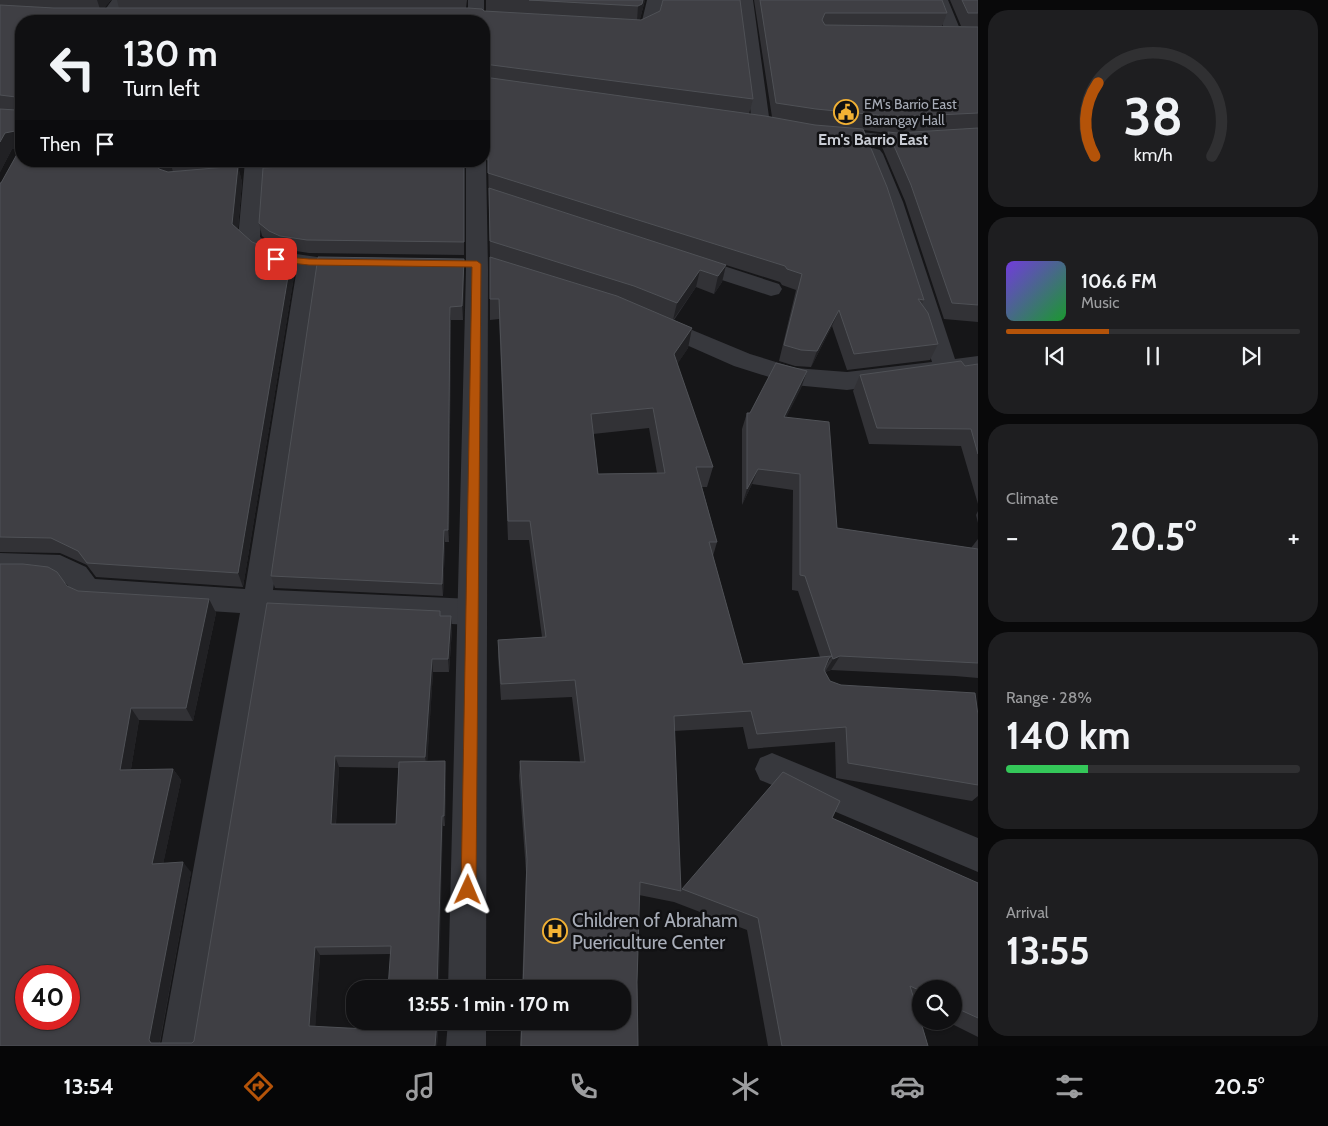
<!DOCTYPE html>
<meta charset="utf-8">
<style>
body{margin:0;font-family:Cabin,sans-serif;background:#1e1e20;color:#f1f3f6;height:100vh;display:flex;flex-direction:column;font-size:19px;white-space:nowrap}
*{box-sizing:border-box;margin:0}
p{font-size:16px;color:#9c9d9f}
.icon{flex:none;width:28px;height:28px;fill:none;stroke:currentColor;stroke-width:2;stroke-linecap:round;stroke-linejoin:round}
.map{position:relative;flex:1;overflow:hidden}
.side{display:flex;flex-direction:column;gap:10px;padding:10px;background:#09090a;width:350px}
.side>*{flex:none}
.banner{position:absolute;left:15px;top:15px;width:475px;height:152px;border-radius:20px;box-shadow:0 1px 4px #0004,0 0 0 1px #303032;background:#101012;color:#f1f3f6;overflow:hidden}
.fabs{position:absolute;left:912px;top:980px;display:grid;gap:10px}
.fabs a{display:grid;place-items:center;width:50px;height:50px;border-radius:50%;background:#101012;box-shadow:0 1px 4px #0004,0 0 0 1px #303032;font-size:25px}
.speed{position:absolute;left:15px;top:965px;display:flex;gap:10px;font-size:25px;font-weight:700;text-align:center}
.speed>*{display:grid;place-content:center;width:65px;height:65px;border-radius:50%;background:#101012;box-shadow:0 1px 4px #0004,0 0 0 1px #303032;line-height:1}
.speed .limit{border:8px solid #d22;background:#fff;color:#111}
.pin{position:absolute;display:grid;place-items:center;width:42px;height:42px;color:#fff;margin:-21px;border-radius:10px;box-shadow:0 2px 8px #0006}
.me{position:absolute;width:55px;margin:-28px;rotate:1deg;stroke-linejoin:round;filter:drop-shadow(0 0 4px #0008)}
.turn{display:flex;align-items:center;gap:18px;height:105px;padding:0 25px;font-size:22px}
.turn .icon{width:65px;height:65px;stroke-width:2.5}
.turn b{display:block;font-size:35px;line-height:42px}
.then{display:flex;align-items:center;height:48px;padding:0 25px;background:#0003;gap:10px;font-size:19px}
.big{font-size:38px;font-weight:700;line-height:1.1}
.side .tile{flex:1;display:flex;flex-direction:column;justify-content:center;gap:8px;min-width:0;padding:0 18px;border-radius:20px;background:#1e1e20}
.side .dial{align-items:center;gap:0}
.dial svg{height:130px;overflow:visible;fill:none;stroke:#303032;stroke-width:7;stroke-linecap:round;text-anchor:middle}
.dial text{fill:#f1f3f6;stroke:none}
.song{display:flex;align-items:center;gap:15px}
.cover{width:60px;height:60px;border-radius:8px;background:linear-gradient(135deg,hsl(260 70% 55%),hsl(130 70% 35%))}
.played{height:5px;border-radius:2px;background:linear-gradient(90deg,#b45309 35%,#303032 35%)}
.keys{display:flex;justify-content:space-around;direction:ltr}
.heat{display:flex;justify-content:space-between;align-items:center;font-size:28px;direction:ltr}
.charge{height:8px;border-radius:4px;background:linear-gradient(90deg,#34c759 28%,#303032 0)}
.trip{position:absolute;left:346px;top:980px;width:285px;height:50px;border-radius:20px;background:#101012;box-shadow:0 1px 4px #0004,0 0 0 1px #303032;font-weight:700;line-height:50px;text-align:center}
.tabs{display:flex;height:80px;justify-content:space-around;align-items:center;background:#060607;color:#9c9d9f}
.tabs .icon{width:35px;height:35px}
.tabs .active{color:#b45309}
.tabs b{font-size:22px;color:#f1f3f6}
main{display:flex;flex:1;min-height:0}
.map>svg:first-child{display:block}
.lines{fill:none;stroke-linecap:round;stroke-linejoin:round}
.minor{fill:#37383d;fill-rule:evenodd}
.tertiary{fill:#37383d;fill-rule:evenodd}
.wall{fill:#323236;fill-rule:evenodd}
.shaded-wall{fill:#212124}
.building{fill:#3f3f44;stroke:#4f5156;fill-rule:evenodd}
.route{fill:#b45309;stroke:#753606}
.labels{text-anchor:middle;stroke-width:5;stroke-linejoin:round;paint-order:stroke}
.far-poi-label{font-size:14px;fill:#a8adb8;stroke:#111113;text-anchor:start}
.far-quarter-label{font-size:16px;font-weight:bold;fill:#c9ccd4;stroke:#111113}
.near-poi-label{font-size:19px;fill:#a8adb8;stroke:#111113;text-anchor:start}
</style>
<main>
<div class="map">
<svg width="978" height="1046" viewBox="0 0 978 1046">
<rect width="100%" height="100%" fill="#161618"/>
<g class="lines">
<!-- minor -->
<path class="minor" d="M112,0h16l-15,21 -35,-2 -2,-3 2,-3 6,-2 18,3z
M647,0h16l-7,26c-12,8 -26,8 -40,4l-2,-3 2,-3 21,-1 5,-2z
M737,0h16l17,124 -2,4 -7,2 -7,-2 -2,-4z
M932,0h16l14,34 -2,4h-12z
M829,129l62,6 87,-5v12l-87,5 -69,-8 -2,-4 2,-4z
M873,148l7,2 3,4 20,48 52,157 23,-3v16l-131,18 -53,-5 -60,-19 -86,-38 -4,-5 4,-5 8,-3 94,39 45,14 52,4 85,-10 -49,-160 -20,-48 3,-4z
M245,161h20l-5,76 11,10 11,5 35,5 3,5 -47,328 199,9 10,4 5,9 -5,9 -10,4 -202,-10 -69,431h-40l79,-433 -153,-10c-17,-6 -12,-13 -23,-21 -12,-8 -48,-5 -64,-5v-24l60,2 26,12 9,12 150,10 52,-321c-23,-3 -45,-9 -59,-29z
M690,255l89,29 3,5 -3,5 -8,2 -89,-29 -3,-5 3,-5z
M772,753l206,85v34l-218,-92 -5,-11 5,-11z"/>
<!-- tertiary -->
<path class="tertiary" d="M468,0h16v22l-16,-1z
M484,158l2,3 2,109 -2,719h-38l18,-719v-109h18z
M448,1021h38v25h-40z"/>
</g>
<!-- wall -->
<path class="wall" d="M0,0h111l-7,8h15l-2,-8h350l-1,8 20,3v-11h159l-5,19 -1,1 114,79 -4,15 23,3 -18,-117h188l5,13 -5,13h19l-11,-26h28v322l-34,-3 -39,-118 -23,-54 5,-14 -23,-3 60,170 -2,4 16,40 -8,16 -83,10 -15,-44 -21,41 -16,-1 -16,-5 17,-71 -14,-5 -2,-3 -54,-17 -4,17 -8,12 -18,-7 -22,33 18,8 -4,20 -11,16 36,103 -6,20h-5l15,55 -4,14 30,108 77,-7 -22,-66 -6,-1 1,-100 -41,-6 -10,21v-76l5,-16h3l57,-42 -6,17 -15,29 51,111 134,20 7,-9v139l-23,-2 -124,-6 -6,2 5,9 11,4 137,30v81l-6,5 -136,-23 -1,-36 -87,7 -5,-22 -69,4 7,160 1,-2 150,-71 146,65v154l-32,-16h8v-32h-33v20l-4,-2 11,39h-160l-21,-116 -73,-28 -35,-7 -2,87 1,64h-118l1,-25h101v-32h-100l4,-117 -7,-96 1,-15 60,1 -8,-65 -71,3 -3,-43v-17l44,-3 -13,-97h-21l-9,-221 -9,1v-61l-2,-98 -4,-5v1v-136h-463v140h223l-1,5 -5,1 4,15 -4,47 14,13 16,6 24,5 3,17 -52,317 -147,-10 -9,-12 -27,-12 -60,-1v-369h1l18,-32 -1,-3 -6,1 -12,23zM649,428l8,45 -59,1 -5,-40z
M265,161h77l-76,4z
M464,161v94l-155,-2 -26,-4 -11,-5 -10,-8 -3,-13z
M464,259l-1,61h-12l-2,222h-4l-2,54 -168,-8 -4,-12z
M978,364v140l-17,-58 -92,-2 -16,-53 7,-16 105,-9z
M978,511v12l-2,-8z
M67,586l11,5 131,8 7,14 -23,108 -54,-1 -8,49h42l8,11 -18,84 28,8 -31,171h32l2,-2 73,-438 173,8v5l12,13 -3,43h-16l-6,89h18l1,12 -1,53h-2l-53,128 -70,1 -5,72 71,3 52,-2 -1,18h-437zM339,767l60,1 -3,56h-60z"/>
<!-- shaded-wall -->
<path class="shaded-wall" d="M97,0h14l-10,12z
M643,0h2l-5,19 -3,2 1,-15z
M15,131l1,12 2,5 -6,1 -12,23v-30l5,-9z
M158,161h12l3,11 -11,7 -6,-16z
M238,166l4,16 -5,58 -5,-16z
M292,253l3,17 -52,317 -5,-14z
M464,259v14l-1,47 -1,-14z
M726,265l-4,17 -8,12 4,-18z
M700,270l-4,17 -23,33 4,-17z
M450,307l1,13 -2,222 -1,-12z
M839,310l-7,16 -21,41 6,-16z
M692,328l-4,20 -18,27 4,-21z
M807,371l-6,17 -23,46 6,-17z
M758,469l-6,15 -10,21 5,-16z
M444,530l1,12 -2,54 -1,-12z
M209,599l7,14 -23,108 -7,-13z
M451,616l1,13 -3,43 -1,-13z
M832,656l-10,17 7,-15z
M840,656l-9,14 -6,2 8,-13z
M432,659l1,13 -6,97 -2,-12z
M131,708l8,12 -10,61 -9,-11z
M335,756l4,11 -4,68 -4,-11z
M445,761l1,12 -1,53 -1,-10z
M173,769l8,11 -20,94 -9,-10z
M442,816l1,10 -4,163h-2z
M183,862l8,10 -32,174 -8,-3 -2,-3z
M315,947l5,8 -5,77 -6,-6z
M437,1021h1v7l-1,18h-2z"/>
<!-- building -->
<path class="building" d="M529,0h114l-1,4 -4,2z
M663,0h77l13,99 -269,-35v-43h-463v124l-1,-2h-4l-1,-12 -10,2 -5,9v-33l16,1v-13l-16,-2v-90l54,3h414l14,1 2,2 157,9 19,-9z
M760,0h182l5,13h-122l-3,7 3,5 153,2v86l-81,4 -81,-8 -40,-6z
M962,0h16v13h-10z
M484,77l281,39 50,9 48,4 24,58 37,113 -6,-1 10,14 10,31 -84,10 -15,-44 -22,41 -16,-1 -17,-5 18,-71 -15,-5 -2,-3 -297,-93v-28l-4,-4z
M978,128v177l-26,-2 -41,-118 -23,-53 9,1z
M21,147v14h137l-2,2 3,6 9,3 70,-6 -6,58 20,18 16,6 24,5 -54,320 -151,-10 -9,-12 -27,-13 -51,-1v-354h1z
M407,161h57v81l-157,-2 -27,-4 -11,-5 -10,-8 4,-55z
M489,188l237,77 -8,11 -18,-6 -23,33 -43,-17 -144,-45z
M318,257l146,2 -2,47 -12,1 -2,223h-4l-2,54 -171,-8z
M490,257l127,39 75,32 -18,26 39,113h-17l21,75h-8l34,122 89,-8 -3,2 -5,12 6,11 11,4 134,8 3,22v70l-130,-22 -2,-36 -89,7 -6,-23 -77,5 7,175 -41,-9 -3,100 1,64h-117l1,-25h100v-32h-99l4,-130 -7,-98 65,1 -10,-82 -74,4 -3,-44 48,-3 -16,-116h-22l-9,-222h-9zM653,408l12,65 -67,1 -7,-60z
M961,361l4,5 13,-2v90l-7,-25 -94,-1 -17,-53z
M776,363l31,8 -23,46 45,5 8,106 141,21v114l-138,-7 -7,3 -28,-83 -5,-1v-101l-42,-5 -11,20v-76h3z
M0,564h23l25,3 9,5 10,14 11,5 131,8 -23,109h-55l-11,62 53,-1 -21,95 31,-2 -34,178 2,3h41l2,-2 73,-438 173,8v5h11l-3,43h-16l-7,98 -90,-1 -4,68h65l3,-62 46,-1 -1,55h-2l-5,173h-49l3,-43 -76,1 -6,79 77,4 1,-9h50l-2,25h-435zM26,976h43v43h-43z
M783,772l57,29 -8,17 146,65v135l-24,-11v-18h-33v2l-11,-5 18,60h-146l-24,-128 -76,-29z"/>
<!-- route -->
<path class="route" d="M276,256l33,3 168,2 4,3 -5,626 -2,5 -6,2 -5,-2 -2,-5 11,-623 -163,-2 -36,-4 -1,-2z"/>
<!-- icons -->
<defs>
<symbol id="civic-ring" viewBox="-11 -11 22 22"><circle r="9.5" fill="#111113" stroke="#f2b134" stroke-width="1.5"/><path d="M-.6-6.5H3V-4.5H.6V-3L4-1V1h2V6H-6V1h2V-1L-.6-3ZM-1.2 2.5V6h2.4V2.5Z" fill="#f2b134"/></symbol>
<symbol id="hospital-ring" viewBox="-11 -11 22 22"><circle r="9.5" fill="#111113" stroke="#f2b134" stroke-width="1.5"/><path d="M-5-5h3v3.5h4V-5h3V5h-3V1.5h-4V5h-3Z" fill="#f2b134"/></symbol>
</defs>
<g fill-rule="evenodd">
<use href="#civic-ring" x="832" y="98" width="28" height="28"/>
<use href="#hospital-ring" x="541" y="917" width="28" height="28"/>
</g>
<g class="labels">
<!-- far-poi labels -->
<g class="far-poi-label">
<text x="864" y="109">EM's Barrio East<tspan x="864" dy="16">Barangay Hall</tspan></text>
</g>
<!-- far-quarter labels -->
<g class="far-quarter-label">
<text x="873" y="145">Em's Barrio East</text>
</g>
<!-- near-poi labels -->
<g class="near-poi-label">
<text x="572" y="927">Children of Abraham<tspan x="572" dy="22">Puericulture Center</tspan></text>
</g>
</g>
</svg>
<div class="fabs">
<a><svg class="icon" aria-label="search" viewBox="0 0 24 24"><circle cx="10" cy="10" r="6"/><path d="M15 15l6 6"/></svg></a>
</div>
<div class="speed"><div class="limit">40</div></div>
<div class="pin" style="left:276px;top:259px;background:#d93025"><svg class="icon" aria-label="arrive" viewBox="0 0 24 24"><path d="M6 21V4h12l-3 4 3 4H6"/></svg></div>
<svg class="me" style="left:468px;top:890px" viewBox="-20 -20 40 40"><path d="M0-17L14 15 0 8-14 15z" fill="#b45309" stroke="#fff" stroke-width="4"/></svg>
<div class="trip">13:55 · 1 min · 170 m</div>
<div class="banner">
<div class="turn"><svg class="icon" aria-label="left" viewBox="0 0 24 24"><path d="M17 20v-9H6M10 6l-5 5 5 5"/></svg><div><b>130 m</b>Turn left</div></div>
<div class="then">Then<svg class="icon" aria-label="arrive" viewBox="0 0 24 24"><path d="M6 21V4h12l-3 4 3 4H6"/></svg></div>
</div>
</div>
<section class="side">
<div class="tile dial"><svg viewBox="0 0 100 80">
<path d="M14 69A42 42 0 1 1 86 69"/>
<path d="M14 69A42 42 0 0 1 16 24" stroke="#b45309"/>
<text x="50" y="56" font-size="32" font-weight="700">38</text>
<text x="50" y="72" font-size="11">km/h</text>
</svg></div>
<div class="tile">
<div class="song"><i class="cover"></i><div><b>106.6 FM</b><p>Music</p></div></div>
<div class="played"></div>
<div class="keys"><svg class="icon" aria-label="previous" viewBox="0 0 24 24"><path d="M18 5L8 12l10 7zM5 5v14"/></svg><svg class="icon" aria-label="pause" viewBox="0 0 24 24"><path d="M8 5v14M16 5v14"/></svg><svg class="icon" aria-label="next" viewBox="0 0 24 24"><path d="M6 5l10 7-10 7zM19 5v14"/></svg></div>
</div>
<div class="tile"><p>Climate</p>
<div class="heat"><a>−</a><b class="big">20.5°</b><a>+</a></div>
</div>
<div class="tile"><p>Range · 28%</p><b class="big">140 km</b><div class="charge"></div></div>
<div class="tile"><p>Arrival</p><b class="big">13:55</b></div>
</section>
</main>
<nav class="tabs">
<b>13:54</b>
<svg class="icon active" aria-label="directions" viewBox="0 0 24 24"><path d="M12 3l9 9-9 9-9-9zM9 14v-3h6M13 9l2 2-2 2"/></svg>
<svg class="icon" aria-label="music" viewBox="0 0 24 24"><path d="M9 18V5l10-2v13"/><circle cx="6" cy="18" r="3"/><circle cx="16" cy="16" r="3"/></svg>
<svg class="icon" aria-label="phone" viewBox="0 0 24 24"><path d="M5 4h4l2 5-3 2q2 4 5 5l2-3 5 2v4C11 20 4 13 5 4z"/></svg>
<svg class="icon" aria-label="climate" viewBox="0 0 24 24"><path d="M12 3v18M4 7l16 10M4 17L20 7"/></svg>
<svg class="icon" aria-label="car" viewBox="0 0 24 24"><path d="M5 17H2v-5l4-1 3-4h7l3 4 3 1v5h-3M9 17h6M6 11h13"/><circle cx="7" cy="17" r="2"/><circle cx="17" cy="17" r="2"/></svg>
<svg class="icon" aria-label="filters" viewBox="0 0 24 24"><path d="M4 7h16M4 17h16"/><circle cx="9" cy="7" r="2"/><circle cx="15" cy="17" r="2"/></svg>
<b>20.5°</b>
</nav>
